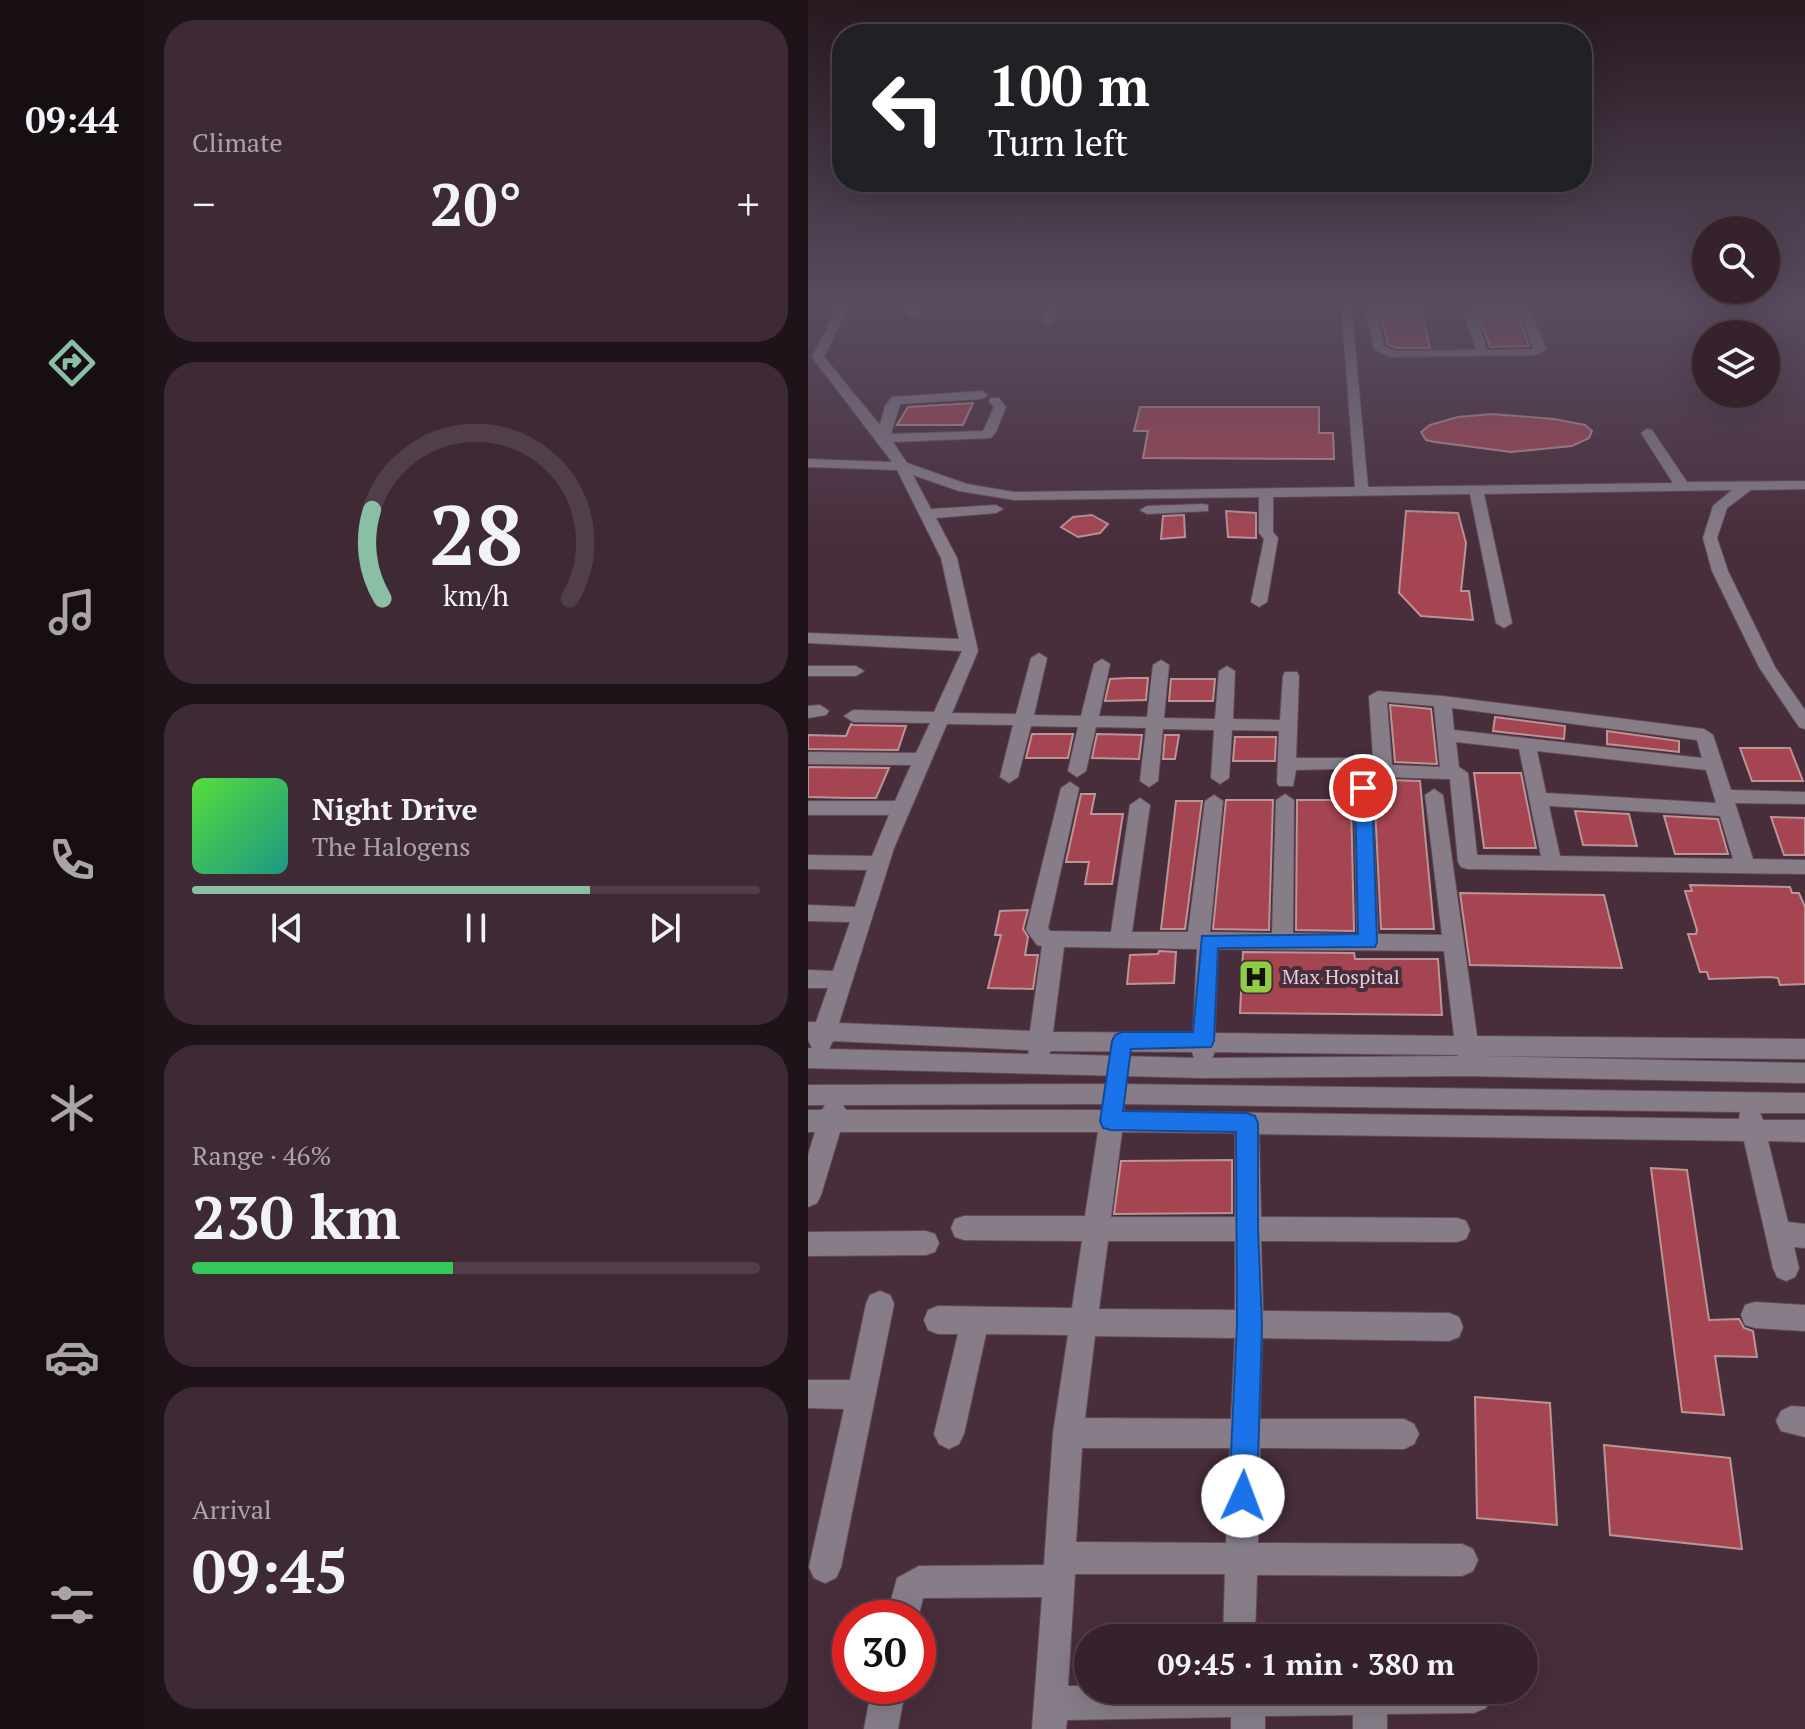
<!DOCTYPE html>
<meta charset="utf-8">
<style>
body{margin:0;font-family:"PT Serif",serif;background:#3d2a34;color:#f1f3f6;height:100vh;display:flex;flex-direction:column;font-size:30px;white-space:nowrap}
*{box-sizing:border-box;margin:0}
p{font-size:26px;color:#aaa4a9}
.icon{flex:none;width:44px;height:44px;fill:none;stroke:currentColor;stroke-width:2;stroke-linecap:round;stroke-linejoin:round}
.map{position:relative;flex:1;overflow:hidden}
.side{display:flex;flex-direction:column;gap:20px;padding:20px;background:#1e1318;width:664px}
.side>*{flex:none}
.guide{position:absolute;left:24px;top:24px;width:760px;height:168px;border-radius:32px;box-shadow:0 8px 32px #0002,0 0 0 2px #503f48;background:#202124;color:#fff;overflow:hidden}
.tools{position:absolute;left:884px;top:216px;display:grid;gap:16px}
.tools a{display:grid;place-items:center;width:88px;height:88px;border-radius:50%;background:#36222c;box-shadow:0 8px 32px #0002,0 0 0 2px #503f48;font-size:40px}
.speed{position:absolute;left:24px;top:1600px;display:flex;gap:16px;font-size:40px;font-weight:700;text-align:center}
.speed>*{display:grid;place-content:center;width:104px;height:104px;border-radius:50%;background:#36222c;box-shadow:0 8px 32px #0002,0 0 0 2px #503f48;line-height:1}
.speed .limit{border:12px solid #d22;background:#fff;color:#111}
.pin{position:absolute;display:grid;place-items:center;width:68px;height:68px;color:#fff;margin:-34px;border:4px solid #fff;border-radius:50%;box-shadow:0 2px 8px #0007}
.me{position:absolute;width:88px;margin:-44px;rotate:2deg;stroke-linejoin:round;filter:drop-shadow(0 0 6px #0008)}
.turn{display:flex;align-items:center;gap:28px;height:168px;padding:0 24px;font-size:36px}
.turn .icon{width:104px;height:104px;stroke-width:2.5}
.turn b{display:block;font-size:56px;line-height:68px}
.big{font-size:60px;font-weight:700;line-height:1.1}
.side .widget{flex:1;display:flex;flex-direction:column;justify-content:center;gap:12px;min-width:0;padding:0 28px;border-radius:32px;background:#3d2a34}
.side .dial{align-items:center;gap:0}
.dial svg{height:208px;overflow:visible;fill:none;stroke:#503f48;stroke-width:7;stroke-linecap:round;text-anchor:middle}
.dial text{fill:#f1f3f6;stroke:none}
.song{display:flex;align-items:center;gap:24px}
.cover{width:96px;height:96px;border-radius:12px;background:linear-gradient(135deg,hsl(110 70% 55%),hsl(170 70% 35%))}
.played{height:8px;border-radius:4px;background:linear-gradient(90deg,#8abfa5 70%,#503f48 70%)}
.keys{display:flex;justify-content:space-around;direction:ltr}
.heat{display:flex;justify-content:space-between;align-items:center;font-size:44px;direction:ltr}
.charge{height:12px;border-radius:6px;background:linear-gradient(90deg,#34c759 46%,#503f48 0)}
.trip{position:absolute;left:266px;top:1624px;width:464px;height:80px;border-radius:40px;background:#36222c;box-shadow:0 8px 32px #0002,0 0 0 2px #503f48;font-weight:700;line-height:80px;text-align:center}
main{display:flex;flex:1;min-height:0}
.tabs{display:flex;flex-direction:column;width:144px;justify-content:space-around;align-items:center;background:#160e12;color:#aaa4a9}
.tabs .icon{width:56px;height:56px}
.tabs .current{color:#8abfa5}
.tabs b{font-size:36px;color:#f1f3f6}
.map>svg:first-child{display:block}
.building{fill:#a64552;stroke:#bb9496;stroke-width:2}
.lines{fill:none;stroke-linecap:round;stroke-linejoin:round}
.minor-casing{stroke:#644a57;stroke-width:2}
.minor{fill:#867d89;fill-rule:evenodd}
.route{fill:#1a73e8;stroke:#114b97;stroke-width:2}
.labels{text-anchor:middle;stroke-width:8;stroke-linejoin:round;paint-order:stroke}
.poi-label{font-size:20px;fill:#e1cfd8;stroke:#482d3b;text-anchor:start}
</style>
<main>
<nav class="tabs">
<b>09:44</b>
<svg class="icon current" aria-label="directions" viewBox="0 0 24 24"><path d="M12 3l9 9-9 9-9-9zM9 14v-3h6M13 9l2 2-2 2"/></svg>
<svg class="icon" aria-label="music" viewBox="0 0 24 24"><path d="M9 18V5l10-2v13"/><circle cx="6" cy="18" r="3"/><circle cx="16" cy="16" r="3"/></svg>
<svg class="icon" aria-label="phone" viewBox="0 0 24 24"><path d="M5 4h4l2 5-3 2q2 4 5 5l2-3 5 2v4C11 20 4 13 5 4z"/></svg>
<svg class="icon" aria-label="climate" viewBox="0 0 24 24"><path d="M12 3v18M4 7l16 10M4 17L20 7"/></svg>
<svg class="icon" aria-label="car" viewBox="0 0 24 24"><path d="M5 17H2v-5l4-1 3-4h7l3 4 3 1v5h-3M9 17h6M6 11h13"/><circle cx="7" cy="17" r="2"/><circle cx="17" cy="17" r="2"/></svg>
<svg class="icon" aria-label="filters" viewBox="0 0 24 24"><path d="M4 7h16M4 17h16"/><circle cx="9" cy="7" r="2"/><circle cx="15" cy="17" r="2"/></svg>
</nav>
<section class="side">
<div class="widget"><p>Climate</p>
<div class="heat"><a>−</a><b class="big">20°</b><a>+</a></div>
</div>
<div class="widget dial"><svg viewBox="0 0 100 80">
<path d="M14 69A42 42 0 1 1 86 69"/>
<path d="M14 69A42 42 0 0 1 10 35" stroke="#8abfa5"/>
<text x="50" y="56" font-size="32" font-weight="700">28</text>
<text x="50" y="72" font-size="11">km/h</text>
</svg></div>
<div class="widget">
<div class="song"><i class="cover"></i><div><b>Night Drive</b><p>The Halogens</p></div></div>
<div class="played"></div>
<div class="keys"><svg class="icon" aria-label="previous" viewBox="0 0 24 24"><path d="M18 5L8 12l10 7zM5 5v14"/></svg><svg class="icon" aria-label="pause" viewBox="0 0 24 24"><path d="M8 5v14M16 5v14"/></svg><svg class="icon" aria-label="next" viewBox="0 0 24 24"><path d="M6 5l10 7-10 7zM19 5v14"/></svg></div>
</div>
<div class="widget"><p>Range · 46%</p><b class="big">230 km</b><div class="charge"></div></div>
<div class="widget"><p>Arrival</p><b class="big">09:45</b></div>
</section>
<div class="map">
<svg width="997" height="1729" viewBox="0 0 997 1729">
<rect width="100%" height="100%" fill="#482d3b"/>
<!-- building -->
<path class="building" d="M707,306l14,40 -39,1 -15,-40z
M571,308h42l9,40h-33l-9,-3z
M165,403l-10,22h-66l11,-18z
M332,407h179v26h14l1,26 -191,-1 5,-27h-14z
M684,414l62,5 31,6 7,6 -3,7 -17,8 -61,6 -76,-10 -9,-2 -5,-8 9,-7 28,-8z
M418,511l30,2v25l-28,-1z
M598,511l52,2 8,30 -5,48h8l4,29 -52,-4 -22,-23z
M284,515l16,9 -8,9 -22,4 -17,-10 12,-10z
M376,515l1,22 -24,2 2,-23z
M320,678h20l-2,22 -41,1 5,-22z
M363,679h44l-2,22h-44z
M582,705l41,4 6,55 -42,-2z
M687,717l70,9 -1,13 -71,-8z
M43,724l2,1 53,1 -8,24 -90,-1v-14l38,1z
M799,731l72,10v11l-72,-8z
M224,734h41l-5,24h-42z
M289,734l45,1 -3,24 -47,-1z
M357,735h14l-4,24h-12z
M427,737h41l-1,24h-42z
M932,748h50l13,33h-51z
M0,767l81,1 -13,30h-26l-42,-1z
M666,773h47l15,75h-52z
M582,780l30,1 14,148h-53l-7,-143h17z
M273,794h14l-4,20h32l-11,70h-27l4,-22h-23z
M418,800h47l-4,130 -56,-1z
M489,800h54l3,131 -58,-1z
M368,801h26l-17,128h-24z
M767,811l54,3 8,32 -54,-1z
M856,816l54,3 10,35h-53z
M963,817l34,1v37h-21z
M882,885l100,2 2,6h7l6,14v77l-25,1 -2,-7 -8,-1 -61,2 -2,-7h-7l-12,-38h8l1,-4 -12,-39h7z
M652,893l144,2 18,73 -152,-3z
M220,910l-5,19 5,8 -3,18h13l-5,34 -45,-1 13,-53h-6l5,-24z
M351,951l17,1 -2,31 -47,1 3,-29 28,-1z
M435,952l111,1 1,6h83l4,56 -202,-2z
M424,1160v53l-118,1 7,-53z
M843,1168l36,2 22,150 30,-1 5,9 9,3 4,26 -42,-1 9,59 -42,-3z
M667,1397l75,6 7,122 -80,-7z
M796,1445l126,13 12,91 -132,-14z"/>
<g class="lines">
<defs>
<path id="minor" d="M32,303h10l-26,54 56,68 5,-19 7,-9 90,-6 6,4 -6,4 -82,5 -9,30 92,-3 11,-24 -5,-6 2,-3h8l7,9 -10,25 -5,6 -98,4 14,21 60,21 47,8 341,-5 -14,-184h10l17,184 305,-4 -32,-50 6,-4 5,1 35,52 118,-1v8l-54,1 -24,18 -10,30 11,33 47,96 30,43v19l-6,-2 -40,-60 -47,-96 -9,-33 10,-32 19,-16 -248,4 28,129 -8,5 -8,-5 -26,-129 -197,3v35l5,6 -11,64 -8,5 -8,-5 13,-63 -5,-6v-36l-245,3 -55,-9 -46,-16 18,34 65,-4 7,4 -7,4 -60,5 21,40 21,93 -26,62 64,1 15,-56 8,-5 8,5 -13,57 47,1 13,-52 8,-5 8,5 -11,52 48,1 6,-52 8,-5 8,5 -5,53 51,1 4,-48 8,-5 8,5 -2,48 47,1 3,-44 2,-4h12l2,4 -3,82h77l-4,-62 9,-5 64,5 262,33 9,6 18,55 74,2v12l-70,-1 18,56 52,1v14l-337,-5 -7,-2 -3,-5 -8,-83 -67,-2 -7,-2 -2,-7 -78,2 -3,16h-14l-2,-4 2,-51 -47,-1 -3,48 -9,6 -9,-6 3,-48 -51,-1 -5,52 -9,6 -9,-6 6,-53 -50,-1 -10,44 -9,6 -9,-6 10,-44 -47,-1 -13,51 -9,6 -9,-6 13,-52 -66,-1 -53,124 -55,175 191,8 12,-85 -5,-1 -11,-15 35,-142 9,-6 9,6 -31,140 2,3 61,1 19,-127 10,-7 10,7 -18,127h56l17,-131 9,-6 9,6 -13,131 62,1 4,-133 9,-6 9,6 -1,133 64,1 -3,-146 9,-6 9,6 6,146 64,1 -17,-140 9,-6 9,6 34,241 328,3v20l-327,-3 327,7v20l-335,-7 -268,2 -394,-10v-20h4l-4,-8v-18h8l12,-34h-20v-18l25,1 17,-49 -42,-1v-16l47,2 12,-37 -59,-1v-14l64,1 17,-41h-81v-14h87l16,-36 -103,-1v-12l108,1 14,-30 -77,-1 -9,-6 9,-6 81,2 28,-61 -154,-8v-10l151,6 -18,-81 -44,-88 -89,-3v-8l84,3 -80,-105zM579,702l47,4 6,61 -48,-2zM644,708l245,32 5,18 -248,-28zM648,742l63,7 22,107 -64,-1 -9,-82 -9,-6zM729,751l169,19 10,33 -170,-10zM741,806l171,10 13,43 -173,-3zM256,947l133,2 -4,84 -140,-1zM410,949l226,2 10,85 -239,-3zM25,1041l195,9 1,4 -200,-5zM243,1051l141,1 2,6 -145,-4zM407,1052l242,3 1,1 -246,2z
M81,303h137l-5,3 -99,1 -5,10 -4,1 -6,-3 4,-8h-18z
M243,303h10l-7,19 -6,3 -6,-3z
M556,303h10l11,44 11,4 80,-1 -12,-35 6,-3 6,3 11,35 46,-1 -16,-46h10l19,46 -10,6 -146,2 -16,-8z
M395,504l5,1v6l-61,3 -7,-4 7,-4z
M0,666h48l8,5 -8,5h-48z
M12,705l9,6 -3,4 -18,3v-12z
M307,1084l690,9v20h-45l3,7h42v22l-37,-1 20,81 17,2v24l-11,-1 5,21 -4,9 -9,4 -9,-4 -4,-9 -29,-127 -485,-7 2,83 196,1 9,3 4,9 -4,9 -9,3 -196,-1 2,70 186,2 10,4 4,10 -4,10 -10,4 -187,-3 -2,81h144l10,5 5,10 -5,10 -10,5 -144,-1 -2,95 204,1 11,5 5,11 -5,11 -11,5 -205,-1 -2,63h-32l2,-64h-150l-7,112h20v4h400l3,6 -5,12 -12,5 -87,1v15h-34v-14l-88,1v13h-34v-12l-164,3 -1,9h-34l10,-132 -119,1 -5,20h-32l11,-40 22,-12 125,-1 9,-132 15,-98 -82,-1 -22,100 -5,10 -10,5 -10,-5 -5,-10 24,-100h-20l-10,-4 -4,-10 4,-10 10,-4 134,2 10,-67 -118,-1 -9,-3 -4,-9 4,-9 9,-3h121l13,-84h-258l-19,63 -4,8 -9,4v-52l7,-23h-7v-22h14l3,-5h-17v-20zM295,1104l-2,6h-255l-3,-5zM315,1104l617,8 -1,7 -614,-8zM314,1132l113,1v84h-124zM300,1241h127v69l-136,-1zM287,1336l140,2 -4,81 -146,-1zM274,1448h148l-4,95 -150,-1z
M118,1231l9,3 4,9 -4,9 -9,3 -118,1v-24z
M72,1291l10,4 4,9 -53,263 -5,11 -11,5 -11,-5 -5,-11 35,-158 -36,-1v-28h42l16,-76 4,-9z
M947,1302l50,3v26l-50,-3 -10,-3 -4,-10 4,-10z
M983,1406l14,1v30l-24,-6 -5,-10 5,-10z
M64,1686h34l-8,43h-34z"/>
</defs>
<!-- minor casing -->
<use href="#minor" class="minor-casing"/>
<!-- minor -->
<use href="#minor" class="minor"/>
</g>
<!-- sky -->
<linearGradient id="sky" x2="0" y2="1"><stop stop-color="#281920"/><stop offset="0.56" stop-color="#584c60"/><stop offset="1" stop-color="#584c60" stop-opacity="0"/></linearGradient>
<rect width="997" height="545" fill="url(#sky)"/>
<!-- route -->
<path class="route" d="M555,782l9,6 5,154 -2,5 -157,1 -4,93 -3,6 -80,2 -8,62 124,2 8,3 3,7v106l4,95 -5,172 -4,10 -10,4 -10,-4 -4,-10 8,-172 -1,-192 -125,-2 -8,-2 -3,-7 12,-80 3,-6 7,-3h71l9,-96 156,-2 -3,-146z"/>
<!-- icons -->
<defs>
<symbol id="hospital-square" viewBox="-11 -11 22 22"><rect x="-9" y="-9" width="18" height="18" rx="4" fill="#90cd41" stroke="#482d3b"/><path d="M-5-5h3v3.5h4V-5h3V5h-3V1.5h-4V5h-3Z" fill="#111"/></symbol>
</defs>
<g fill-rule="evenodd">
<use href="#hospital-square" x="428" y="957" width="40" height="40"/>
</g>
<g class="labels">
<!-- poi labels -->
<g class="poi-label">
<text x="474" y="984">Max Hospital</text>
</g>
</g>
</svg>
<div class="tools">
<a><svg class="icon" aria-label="search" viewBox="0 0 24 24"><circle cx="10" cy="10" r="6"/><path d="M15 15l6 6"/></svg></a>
<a><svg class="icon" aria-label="layers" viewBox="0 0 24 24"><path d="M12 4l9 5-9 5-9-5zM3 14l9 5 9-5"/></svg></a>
</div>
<div class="speed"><div class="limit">30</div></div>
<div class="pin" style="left:555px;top:788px;background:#d93025"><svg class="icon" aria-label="arrive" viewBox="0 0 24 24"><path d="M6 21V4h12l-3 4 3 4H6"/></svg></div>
<svg class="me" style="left:435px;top:1496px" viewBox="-20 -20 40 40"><circle r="19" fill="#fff"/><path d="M0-13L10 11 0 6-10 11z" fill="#1a73e8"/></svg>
<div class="trip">09:45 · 1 min · 380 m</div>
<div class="guide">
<div class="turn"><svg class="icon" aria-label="left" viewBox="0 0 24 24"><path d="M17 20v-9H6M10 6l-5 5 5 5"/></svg><div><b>100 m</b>Turn left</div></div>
</div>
</div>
</main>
